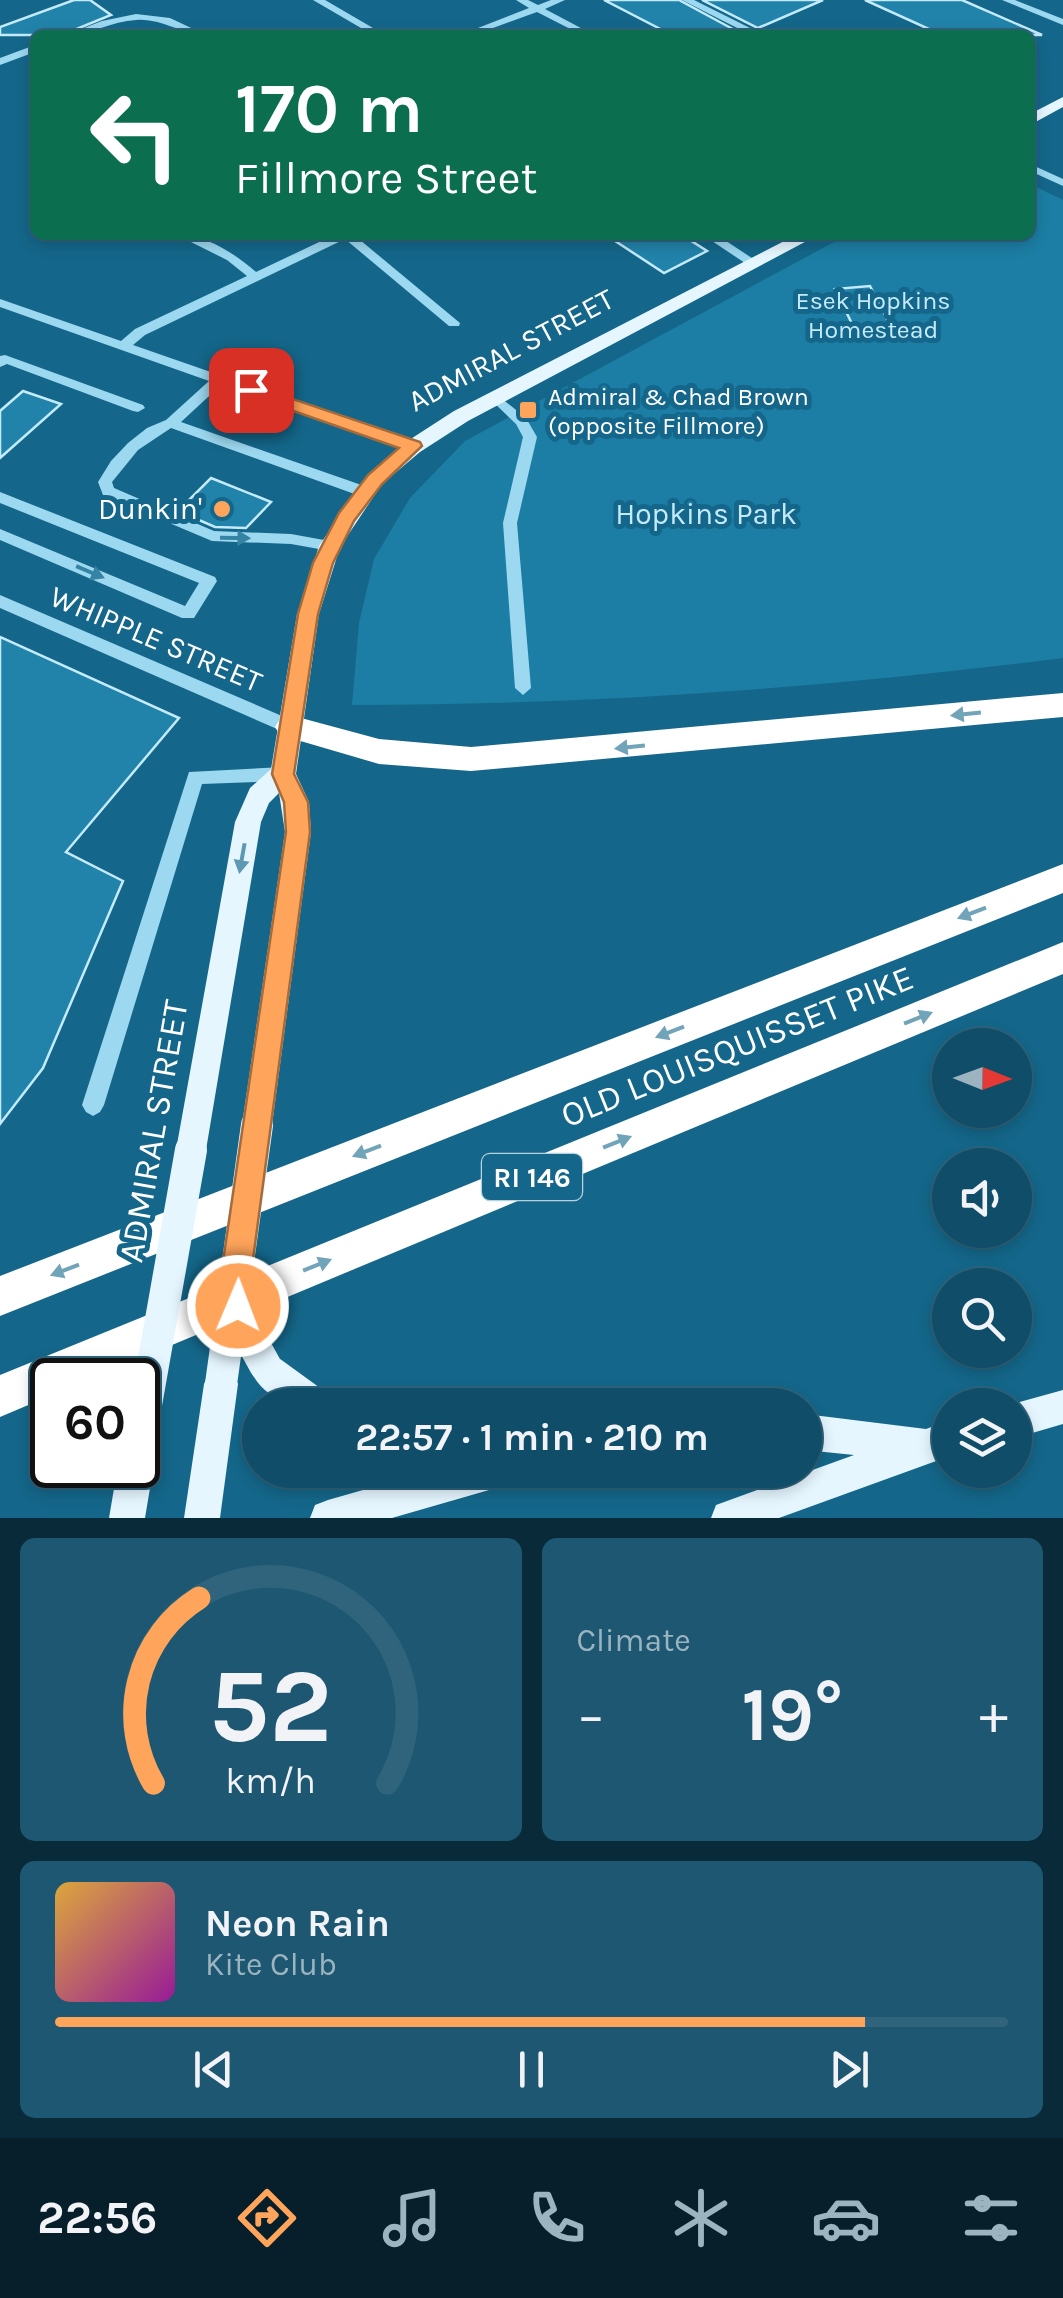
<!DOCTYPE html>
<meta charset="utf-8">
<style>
body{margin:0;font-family:Karla,sans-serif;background:#1d5771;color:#f1f3f6;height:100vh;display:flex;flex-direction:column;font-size:38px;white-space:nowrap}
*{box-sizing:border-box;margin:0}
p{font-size:32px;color:#9bb4c0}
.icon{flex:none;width:55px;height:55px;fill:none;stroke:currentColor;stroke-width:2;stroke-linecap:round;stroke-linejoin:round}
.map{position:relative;height:1518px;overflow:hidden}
.drawer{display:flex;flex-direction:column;gap:20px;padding:20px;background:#082a39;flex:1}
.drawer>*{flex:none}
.guide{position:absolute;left:30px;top:30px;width:1005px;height:210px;border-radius:15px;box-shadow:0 5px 15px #0003,0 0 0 2px #2f647c;background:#0b6e4f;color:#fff;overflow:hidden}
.needle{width:65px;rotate:91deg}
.tools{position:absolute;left:932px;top:1028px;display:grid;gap:20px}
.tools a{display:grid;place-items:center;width:100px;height:100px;border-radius:50%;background:#0f4d68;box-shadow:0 5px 15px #0003,0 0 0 2px #2f647c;font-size:50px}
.speed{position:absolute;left:30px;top:1358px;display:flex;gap:20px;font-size:50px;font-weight:700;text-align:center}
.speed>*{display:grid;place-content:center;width:130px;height:130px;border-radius:50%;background:#0f4d68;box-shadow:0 5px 15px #0003,0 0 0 2px #2f647c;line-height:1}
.speed .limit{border:5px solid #111;border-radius:15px;background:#fff;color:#111}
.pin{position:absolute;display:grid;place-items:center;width:85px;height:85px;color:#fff;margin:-42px;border-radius:20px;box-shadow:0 5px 15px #0006}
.me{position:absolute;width:110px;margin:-55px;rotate:1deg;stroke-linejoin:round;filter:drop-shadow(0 0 8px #0008)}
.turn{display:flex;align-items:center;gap:35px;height:210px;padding:0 40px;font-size:45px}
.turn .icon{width:130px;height:130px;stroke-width:2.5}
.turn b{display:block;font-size:70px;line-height:85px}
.big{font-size:75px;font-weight:700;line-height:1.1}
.drawer .tile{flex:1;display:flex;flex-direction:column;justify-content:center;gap:15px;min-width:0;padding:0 35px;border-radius:15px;background:#1d5771}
.drawer .dial{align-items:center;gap:0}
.dial svg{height:260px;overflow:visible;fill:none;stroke:#2f647c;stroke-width:7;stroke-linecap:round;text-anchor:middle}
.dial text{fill:#f1f3f6;stroke:none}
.song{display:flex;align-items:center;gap:30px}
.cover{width:120px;height:120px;border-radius:15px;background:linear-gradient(135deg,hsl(40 70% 55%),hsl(300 70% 35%))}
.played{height:10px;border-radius:5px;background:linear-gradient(90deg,#ffa45b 85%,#2f647c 85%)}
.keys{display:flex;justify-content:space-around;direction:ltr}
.heat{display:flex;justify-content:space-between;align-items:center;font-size:55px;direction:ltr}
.drawer .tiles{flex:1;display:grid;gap:20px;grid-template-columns:1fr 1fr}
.tile:last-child{grid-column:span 2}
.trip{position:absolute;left:242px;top:1388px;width:580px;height:100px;border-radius:50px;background:#0f4d68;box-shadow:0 5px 15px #0003,0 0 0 2px #2f647c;font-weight:700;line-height:100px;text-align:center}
.dock{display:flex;height:160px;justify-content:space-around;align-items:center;background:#061f2a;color:#9bb4c0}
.dock .icon{width:70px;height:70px}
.dock .current{color:#ffa45b}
.dock b{font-size:45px;color:#f1f3f6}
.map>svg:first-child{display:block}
.green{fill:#1c7ea4}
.building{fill:#2283aa;stroke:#c3ebfb;stroke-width:2.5}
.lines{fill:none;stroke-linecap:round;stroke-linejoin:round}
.minor{fill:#9cd8f0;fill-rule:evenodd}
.major{fill:#e5f6ff;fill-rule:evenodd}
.highway{fill:#fff;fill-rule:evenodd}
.major-bridge{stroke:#e5f6ff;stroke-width:32}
.oneway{fill:#3683a4}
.oneway2{fill:#72a4b9}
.oneway3{fill:#5d99b3}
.route{fill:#ffa45b;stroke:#a66b3b;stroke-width:2.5}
.poi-dot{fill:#ffa45b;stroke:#14678a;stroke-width:4}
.labels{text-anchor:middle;stroke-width:10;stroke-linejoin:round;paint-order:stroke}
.far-park-label{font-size:25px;fill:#c3ebfb;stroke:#14678a}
.far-poi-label{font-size:25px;fill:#fff;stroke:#14678a;text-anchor:start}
.shield{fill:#14678a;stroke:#b8d1dc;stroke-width:2.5}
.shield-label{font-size:28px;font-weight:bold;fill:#fff}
.street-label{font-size:30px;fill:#fff;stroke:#14678a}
.poi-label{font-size:30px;fill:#fff;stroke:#14678a;text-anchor:end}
.park-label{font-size:30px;fill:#c3ebfb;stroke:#14678a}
.near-street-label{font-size:35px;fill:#fff;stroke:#14678a}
</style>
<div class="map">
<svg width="1063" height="1518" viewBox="0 0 1063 1518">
<rect width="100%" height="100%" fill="#14678a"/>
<!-- green -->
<path class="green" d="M1030,184l33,16v458c-236,30 -474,47 -711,47l7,-82 15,-64 36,-61 55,-57 382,-206h183z"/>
<!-- building -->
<path class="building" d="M74,0h16l21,15 -49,20h-62v-8z
M604,0h75l63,34 -70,1z
M702,0h121l-65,28z
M865,0h97l80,35h-100z
M606,235h76l25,16 -43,22z
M870,286l22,43 -36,3 -21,-43z
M23,391l38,13 -61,54v-47z
M211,478l60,24 -25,26 -31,-1 -37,-16z
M0,637l179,81 -113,134 57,29 -80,187 -43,56z"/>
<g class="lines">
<!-- minor -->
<path class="minor" d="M313,0h12l60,35h-12z
M516,0h12l10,5 13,-5h14l-20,9 49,26h-12l-45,-23 -63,23h-14l69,-27z
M682,0h12l70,35h-13z
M1002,0h13l48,19v6z
M136,14l34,4 36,17c-24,0 -44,-17 -70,-15 -24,1 -46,15 -70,15l36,-14z
M35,45v7l-35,13v-7z
M1030,164l33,15v7l-33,-15z
M177,235c30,0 57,18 79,37l78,-37h20l106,88 -1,3h-10l-104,-87 -200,96 -12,10 285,99v6h-10l-187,-65 -40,37 189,66v8h-10l-189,-68 -33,22 -26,32 2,6 100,43 77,3 44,8 3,4 -3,4 -5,1 -39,-7 -79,-3 -109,-46 -5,-13 13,-21 17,-18 19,-15 19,-8 43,-39 -209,-74v-8l121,42 14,-12 112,-53 -20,-16z
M703,235h14l44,29 -10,3z
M5,355l138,50 2,3 -7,4 -5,-1 -126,-47 -7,3v-11z
M496,394l30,24 11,19 -20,86 14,165 -8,7 -8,-7 -12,-165 20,-86 -7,-13 -27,-26z
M0,492l215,85 2,4 -23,37h-12l-182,-78v-11l185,77 14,-23 -199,-80z
M0,595l296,127 3,5 -3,5h-12l-284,-124z
M283,767l6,2 3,5 -3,5 -6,2 -81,3 -98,321 -4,7 -7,4 -7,-4 -4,-7 107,-333z"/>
<!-- major -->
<path class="major" d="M1063,97v10l-33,18v-11z
M796,235h22l-350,186 -48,31 -38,32 -42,63 -21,67 -23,160 13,28 2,30 -39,293 -4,11 -11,4 -11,-4 -4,-11 43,-293 -6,-39 -10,10 -8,19 -55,328 -4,11 -11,4 -11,-4 -4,-11 59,-328 15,-34 21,-19 26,-155 22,-68 49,-72 38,-32 48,-31z
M265,1348l62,45 5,12c-36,0 -68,0 -84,-40l5,-12z
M221,1367l12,5 5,12 -18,134h-36l20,-134 5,-12z
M1063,1390v34l-48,14v-33h-6z
M144,1398l12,6 6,12 -17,102h-36l9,-53h20v-64z
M805,1414l121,15 24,-9v36l-171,62h-68l5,-13 138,-50 -49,-5z
M433,1470h81l-5,13 -13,5 -104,30h-82l5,-13 13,-5z"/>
<!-- highway -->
<path class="highway" d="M1063,693v24l-592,54 -92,-7 -99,-29 -5,-8 5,-8 10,-4 89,24 92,8z
M1063,864v29l-1063,423v-40z
M1063,942v32l-975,406h-36v15l-52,22v-42z"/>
<!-- major-bridge -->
<path class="major-bridge" d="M237,1301l7,26 21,38
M221,1384l36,-259
M144,1416l47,-266"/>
</g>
<!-- one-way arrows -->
<defs><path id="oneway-solid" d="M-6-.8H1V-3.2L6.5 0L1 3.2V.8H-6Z" transform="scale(2.5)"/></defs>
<g class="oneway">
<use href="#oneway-solid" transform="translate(235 538) rotate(1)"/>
<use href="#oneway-solid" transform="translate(90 572) rotate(23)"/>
</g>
<g class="oneway2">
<use href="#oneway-solid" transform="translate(966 714) rotate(174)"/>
<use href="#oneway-solid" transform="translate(630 747) rotate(174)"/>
<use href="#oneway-solid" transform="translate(972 913) rotate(159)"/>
<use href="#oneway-solid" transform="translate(918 1018) rotate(-22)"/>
<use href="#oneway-solid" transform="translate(670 1032) rotate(159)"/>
<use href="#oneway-solid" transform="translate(617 1142) rotate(-22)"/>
<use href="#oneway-solid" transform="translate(367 1151) rotate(159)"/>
<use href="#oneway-solid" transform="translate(317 1265) rotate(-22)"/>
<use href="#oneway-solid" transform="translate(65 1270) rotate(159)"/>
</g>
<use class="oneway3" href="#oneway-solid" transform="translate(242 858) rotate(100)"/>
<!-- route -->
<path class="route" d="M251,385l169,57 2,4 -40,38 -28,37 -21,42 -15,51 -24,160 14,28 2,30 -60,450 3,24 -5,10 -10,5 -11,-5 -7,-34 66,-450 -2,-30 -12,-28 26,-160 15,-51 26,-50 29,-38 31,-27 -154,-54 -3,-4z"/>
<!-- markers -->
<g class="poi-dot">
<rect x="518" y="400" width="20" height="20" rx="5"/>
<circle cx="222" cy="509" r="10"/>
</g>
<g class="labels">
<!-- far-park labels -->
<g class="far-park-label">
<text x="873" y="309">Esek Hopkins<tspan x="873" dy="29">Homestead</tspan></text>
</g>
<!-- far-poi labels -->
<g class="far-poi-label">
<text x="548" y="405">Admiral &amp; Chad Brown<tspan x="548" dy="29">(opposite Fillmore)</tspan></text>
</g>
<!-- shield labels -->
<rect class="shield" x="482" y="1154" width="100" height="46" rx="8"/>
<g class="shield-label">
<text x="532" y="1187">RI 146</text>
</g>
<!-- street labels -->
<g class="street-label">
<text transform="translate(511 350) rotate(-28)" y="10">ADMIRAL STREET</text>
<text transform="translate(156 639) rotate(23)" y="10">WHIPPLE STREET</text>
</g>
<!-- poi labels -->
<g class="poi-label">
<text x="202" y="519">Dunkin'</text>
</g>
<!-- park labels -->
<g class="park-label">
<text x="706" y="524">Hopkins Park</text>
</g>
<!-- near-street labels -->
<g class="near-street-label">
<text transform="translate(737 1046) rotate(-22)" y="12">OLD LOUISQUISSET PIKE</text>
<text transform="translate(153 1131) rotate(-80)" y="12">ADMIRAL STREET</text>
</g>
</g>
</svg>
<div class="tools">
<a><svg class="needle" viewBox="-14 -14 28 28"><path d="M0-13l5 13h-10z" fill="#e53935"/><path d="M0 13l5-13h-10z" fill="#9bb4c0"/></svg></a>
<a><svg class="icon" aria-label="sound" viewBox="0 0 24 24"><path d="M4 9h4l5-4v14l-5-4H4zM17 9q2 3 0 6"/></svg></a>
<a><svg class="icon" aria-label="search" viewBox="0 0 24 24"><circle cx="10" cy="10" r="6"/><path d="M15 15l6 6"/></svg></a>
<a><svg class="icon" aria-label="layers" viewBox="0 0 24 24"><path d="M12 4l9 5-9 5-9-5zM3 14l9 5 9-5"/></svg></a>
</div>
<div class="speed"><div class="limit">60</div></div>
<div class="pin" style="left:251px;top:390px;background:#d93025"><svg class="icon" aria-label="arrive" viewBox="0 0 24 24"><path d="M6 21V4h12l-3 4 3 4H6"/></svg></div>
<svg class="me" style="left:238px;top:1306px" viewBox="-20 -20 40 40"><circle r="17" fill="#ffa45b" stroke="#fff" stroke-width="3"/><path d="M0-11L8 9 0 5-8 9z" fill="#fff"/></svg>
<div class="trip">22:57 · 1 min · 210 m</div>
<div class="guide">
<div class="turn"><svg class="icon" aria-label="left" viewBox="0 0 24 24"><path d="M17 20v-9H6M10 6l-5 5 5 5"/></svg><div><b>170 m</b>Fillmore Street</div></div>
</div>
</div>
<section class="drawer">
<div class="tiles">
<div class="tile dial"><svg viewBox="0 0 100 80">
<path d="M14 69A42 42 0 1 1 86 69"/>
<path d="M14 69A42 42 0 0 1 28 12" stroke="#ffa45b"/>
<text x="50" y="56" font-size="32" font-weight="700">52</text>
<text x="50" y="72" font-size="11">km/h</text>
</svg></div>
<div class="tile"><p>Climate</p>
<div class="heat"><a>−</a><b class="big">19°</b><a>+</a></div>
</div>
<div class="tile">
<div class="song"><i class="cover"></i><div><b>Neon Rain</b><p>Kite Club</p></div></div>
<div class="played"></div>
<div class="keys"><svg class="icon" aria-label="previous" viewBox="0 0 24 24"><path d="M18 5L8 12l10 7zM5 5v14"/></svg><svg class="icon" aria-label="pause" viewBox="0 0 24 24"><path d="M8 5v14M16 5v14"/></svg><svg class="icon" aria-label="next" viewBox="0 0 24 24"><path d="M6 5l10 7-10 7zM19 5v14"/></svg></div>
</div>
</div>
</section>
<nav class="dock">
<b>22:56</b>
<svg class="icon current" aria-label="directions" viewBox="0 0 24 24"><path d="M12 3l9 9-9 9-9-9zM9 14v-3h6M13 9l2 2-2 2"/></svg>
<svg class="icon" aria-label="music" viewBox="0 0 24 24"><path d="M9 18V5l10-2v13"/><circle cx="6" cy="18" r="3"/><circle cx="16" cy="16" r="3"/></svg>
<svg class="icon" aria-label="phone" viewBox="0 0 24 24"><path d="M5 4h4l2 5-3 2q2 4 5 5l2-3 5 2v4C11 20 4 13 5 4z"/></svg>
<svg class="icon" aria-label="climate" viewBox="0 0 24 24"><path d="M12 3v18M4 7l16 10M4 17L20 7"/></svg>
<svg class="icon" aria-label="car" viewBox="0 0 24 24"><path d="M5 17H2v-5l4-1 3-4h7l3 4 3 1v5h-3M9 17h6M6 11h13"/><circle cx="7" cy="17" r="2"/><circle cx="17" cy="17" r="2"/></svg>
<svg class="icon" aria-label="filters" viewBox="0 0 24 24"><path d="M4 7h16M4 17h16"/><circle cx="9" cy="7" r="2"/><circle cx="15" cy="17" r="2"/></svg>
</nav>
